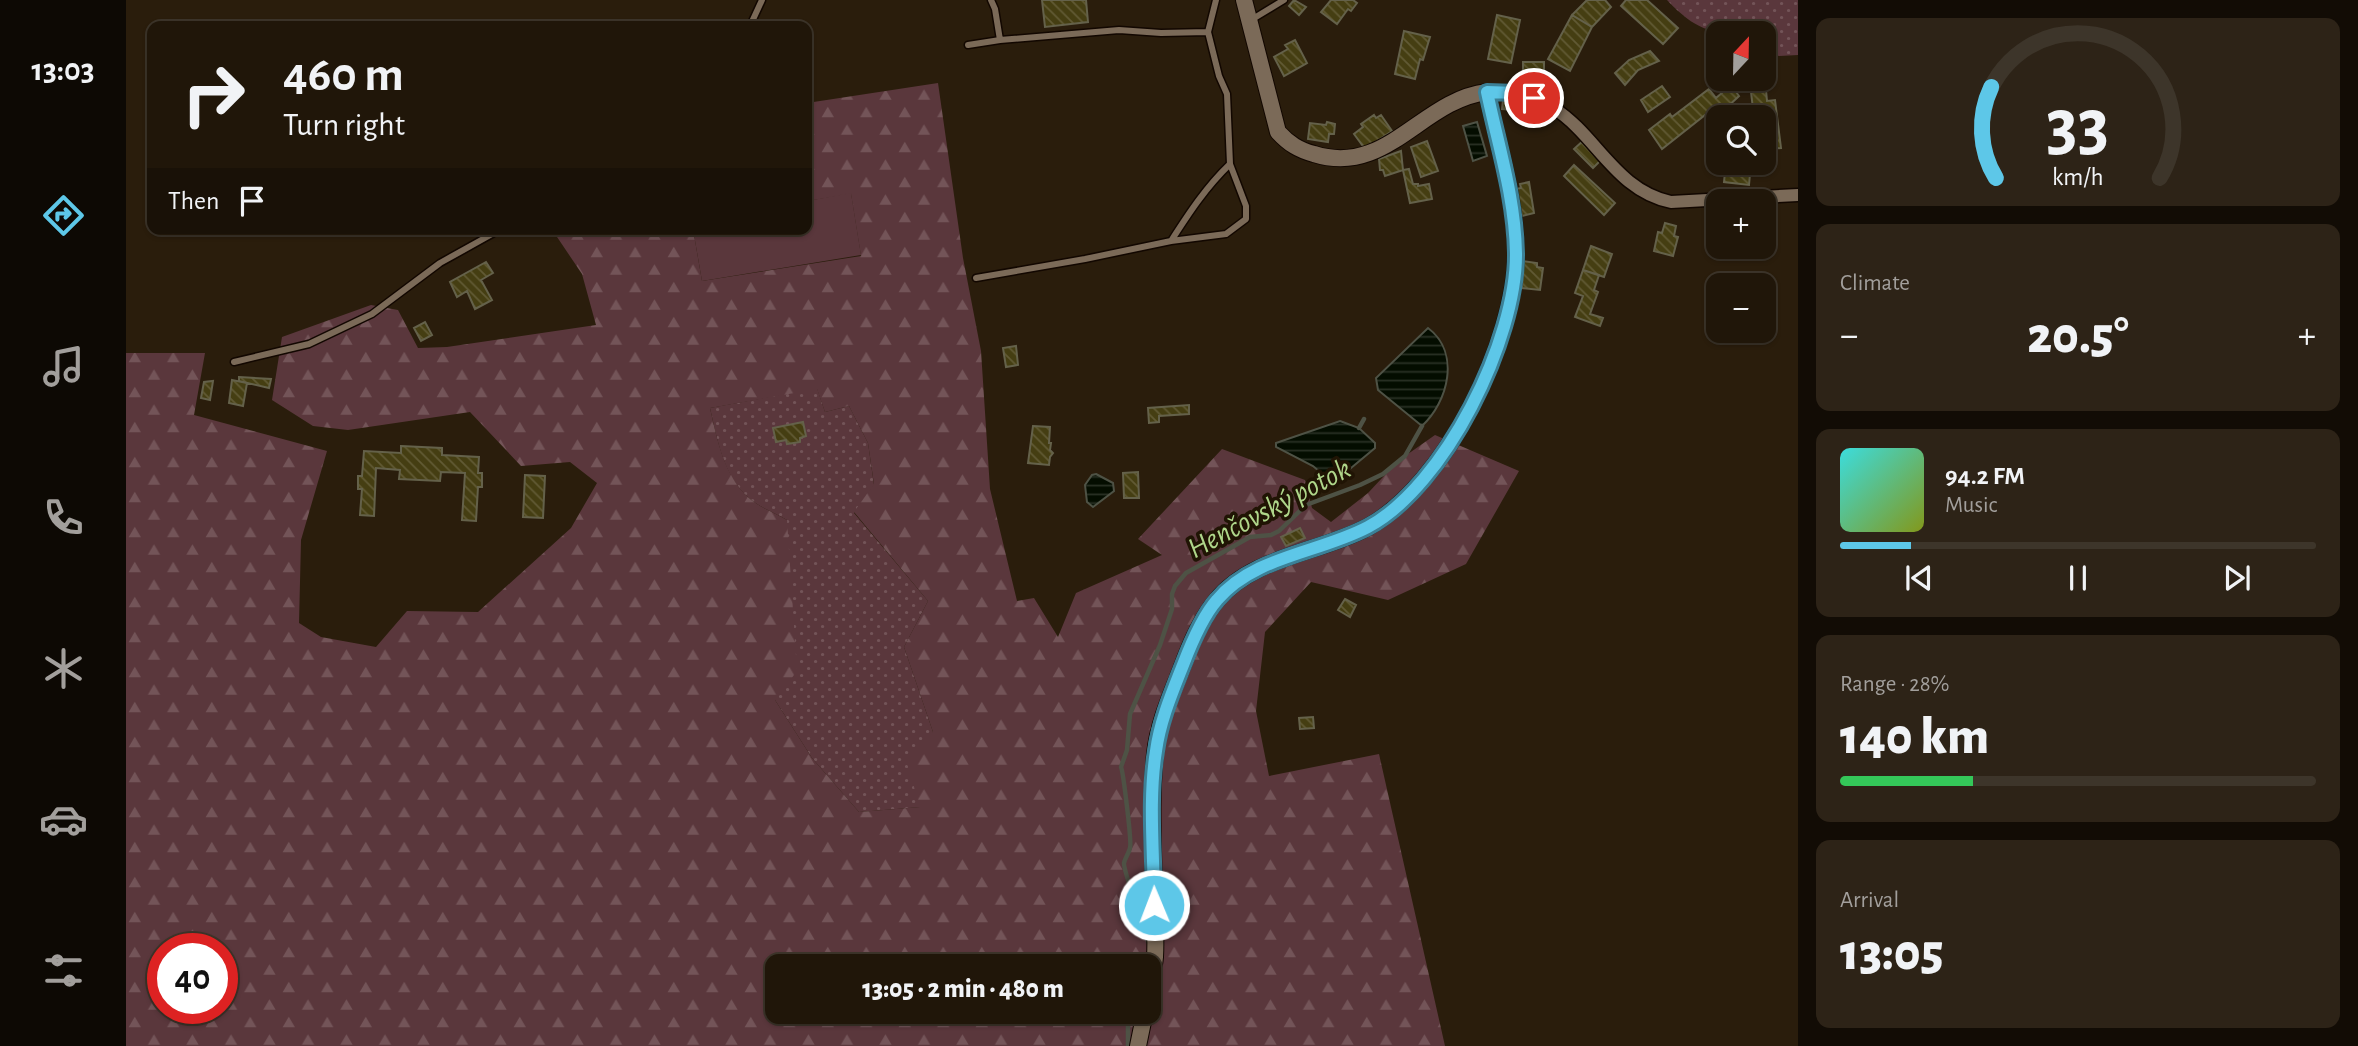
<!DOCTYPE html>
<meta charset="utf-8">
<style>
body{margin:0;font-family:"Alegreya Sans",sans-serif;background:#2d2317;color:#f1f3f6;height:100vh;display:flex;flex-direction:column;font-size:26px;white-space:nowrap}
*{box-sizing:border-box;margin:0}
p{font-size:23px;color:#a29f9c}
.icon{flex:none;width:38px;height:38px;fill:none;stroke:currentColor;stroke-width:2;stroke-linecap:round;stroke-linejoin:round}
.map{position:relative;flex:1;overflow:hidden}
.sheet{display:flex;flex-direction:column;gap:18px;padding:18px;background:#120c05;width:560px}
.sheet>*{flex:none}
.hud{position:absolute;left:21px;top:21px;width:665px;height:214px;border-radius:14px;box-shadow:0 2px 5px #0004,0 0 0 2px #3d352a;background:#201609;color:#f1f3f6;overflow:hidden}
.needle{width:46px;rotate:22deg}
.buttons{position:absolute;left:1580px;top:21px;display:grid;gap:14px}
.buttons a{display:grid;place-items:center;width:70px;height:70px;border-radius:14px;background:#201609;box-shadow:0 2px 5px #0004,0 0 0 2px #3d352a;font-size:35px}
.speed{position:absolute;left:21px;top:933px;display:flex;gap:14px;font-size:35px;font-weight:700;text-align:center}
.speed>*{display:grid;place-content:center;width:91px;height:91px;border-radius:50%;background:#201609;box-shadow:0 2px 5px #0004,0 0 0 2px #3d352a;line-height:1}
.speed .limit{border:10px solid #d22;background:#fff;color:#111}
.pin{position:absolute;display:grid;place-items:center;width:60px;height:60px;color:#fff;margin:-30px;border:4px solid #fff;border-radius:50%;box-shadow:0 2px 7px #0007}
.me{position:absolute;width:77px;margin:-38px;rotate:359deg;stroke-linejoin:round;filter:drop-shadow(0 0 5px #0008)}
.turn{display:flex;align-items:center;gap:24px;height:147px;padding:0 21px;font-size:32px}
.turn .icon{width:91px;height:91px;stroke-width:2.5}
.turn b{display:block;font-size:49px;line-height:60px}
.then{display:flex;align-items:center;height:66px;padding:0 21px;background:#0003;gap:14px;font-size:26px}
.big{font-size:52px;font-weight:800;line-height:1.1}
.sheet .widget{flex:1;display:flex;flex-direction:column;justify-content:center;gap:10px;min-width:0;padding:0 24px;border-radius:14px;background:#2d2317}
.sheet .dial{align-items:center;gap:0}
.dial svg{height:182px;overflow:visible;fill:none;stroke:#3d352a;stroke-width:7;stroke-linecap:round;text-anchor:middle}
.dial text{fill:#f1f3f6;stroke:none}
.song{display:flex;align-items:center;gap:21px}
.cover{width:84px;height:84px;border-radius:10px;background:linear-gradient(135deg,hsl(180 70% 55%),hsl(70 70% 35%))}
.played{height:7px;border-radius:4px;background:linear-gradient(90deg,#5dc7e8 15%,#3d352a 15%)}
.keys{display:flex;justify-content:space-around;direction:ltr}
.heat{display:flex;justify-content:space-between;align-items:center;font-size:38px;direction:ltr}
.charge{height:10px;border-radius:5px;background:linear-gradient(90deg,#34c759 28%,#3d352a 0)}
.trip{position:absolute;left:639px;top:954px;width:396px;height:70px;border-radius:14px;background:#201609;box-shadow:0 2px 5px #0004,0 0 0 2px #3d352a;font-weight:800;line-height:70px;text-align:center}
main{display:flex;flex:1;min-height:0}
.dock{display:flex;flex-direction:column;width:126px;justify-content:space-around;align-items:center;background:#0d0904;color:#a29f9c}
.dock .icon{width:49px;height:49px}
.dock .selected{color:#5dc7e8}
.dock b{font-size:32px;color:#f1f3f6}
.map>svg:first-child{display:block}
.grass{fill:url(#grass-dots)}
.forest{fill:url(#forest-firs);fill-rule:evenodd}
.pitch{fill:#5a373c}
.water{fill:url(#water-rules);stroke:#4e5245;stroke-width:2}
.lines{fill:none;stroke-linecap:round;stroke-linejoin:round}
.stream{stroke:#4e5245;stroke-width:4.5}
.building{fill:url(#building-back-hatch);stroke:#64614a;stroke-width:2}
.lane-casing{stroke:#120700;stroke-width:9}
.street-casing{stroke:#120700;stroke-width:15}
.secondary-casing{stroke:#120700;stroke-width:18}
.lane{stroke:#7b6a58;stroke-width:6}
.street{stroke:#7b6a58;stroke-width:12}
.secondary{stroke:#7b6a58;stroke-width:16}
.route-casing{stroke:#3c8197;stroke-width:18}
.route{stroke:#5dc7e8;stroke-width:12}
.labels{text-anchor:middle;stroke-width:7;stroke-linejoin:round;paint-order:stroke}
.water-label{font-size:30px;font-style:italic;fill:#afd68a;stroke:#201404}
</style>
<main>
<nav class="dock">
<b>13:03</b>
<svg class="icon selected" aria-label="directions" viewBox="0 0 24 24"><path d="M12 3l9 9-9 9-9-9zM9 14v-3h6M13 9l2 2-2 2"/></svg>
<svg class="icon" aria-label="music" viewBox="0 0 24 24"><path d="M9 18V5l10-2v13"/><circle cx="6" cy="18" r="3"/><circle cx="16" cy="16" r="3"/></svg>
<svg class="icon" aria-label="phone" viewBox="0 0 24 24"><path d="M5 4h4l2 5-3 2q2 4 5 5l2-3 5 2v4C11 20 4 13 5 4z"/></svg>
<svg class="icon" aria-label="climate" viewBox="0 0 24 24"><path d="M12 3v18M4 7l16 10M4 17L20 7"/></svg>
<svg class="icon" aria-label="car" viewBox="0 0 24 24"><path d="M5 17H2v-5l4-1 3-4h7l3 4 3 1v5h-3M9 17h6M6 11h13"/><circle cx="7" cy="17" r="2"/><circle cx="17" cy="17" r="2"/></svg>
<svg class="icon" aria-label="filters" viewBox="0 0 24 24"><path d="M4 7h16M4 17h16"/><circle cx="9" cy="7" r="2"/><circle cx="15" cy="17" r="2"/></svg>
</nav>
<div class="map">
<svg width="1672" height="1046" viewBox="0 0 1672 1046">
<defs>
<pattern id="grass-dots" width="8" height="8" patternUnits="userSpaceOnUse" patternTransform="scale(1.75)"><rect width="8" height="8" fill="#5a373c"/><path d="M2 2h.1M6 6h.1" fill="none" stroke="#735458" stroke-width="1.8" stroke-linecap="round"/></pattern>
<pattern id="forest-firs" width="22" height="20" patternUnits="userSpaceOnUse" patternTransform="scale(1.75)"><rect width="22" height="20" fill="#5a373c"/><path d="M5 1l3.5 6h-7zM16 11l3.5 6h-7z" fill="#735458"/></pattern>
<pattern id="water-rules" width="6" height="5" patternUnits="userSpaceOnUse" patternTransform="scale(1.75)"><rect width="6" height="5" fill="#040d00"/><path d="M0 2.5h6" fill="none" stroke="#2a3125"/></pattern>
<pattern id="building-back-hatch" width="6" height="6" patternUnits="userSpaceOnUse" patternTransform="scale(1.75)"><rect width="6" height="6" fill="#453e12"/><path d="M-1 5l2 2M0 0l6 6M5-1l2 2" fill="none" stroke="#615a34"/></pattern>
</defs>
<rect width="100%" height="100%" fill="#2a1d0c"/>
<!-- grass -->
<path class="grass" d="M1541,0h131v55l-19,1 -15,-4v-19c-47,0 -62,4 -97,-33z
M691,388l8,24 24,-6 19,37 6,42 -20,28 74,88 -24,46 29,85 -12,75 -62,5 -47,-54 -37,-58 12,-180c-12,-7 -28,-13 -38,-22 -26,-22 -32,-60 -39,-90z"/>
<!-- forest -->
<path class="forest" d="M812,83l25,175 18,93 9,138 27,112 17,-3 24,39 18,-44 86,-38 -24,-16 84,-90 83,31 7,28 19,14 37,-29 30,-32 37,-26 84,36 -53,93 -78,36 -77,-18 -46,50 -9,79 13,65 110,-22 66,292h-1319v-693h79l-11,62 133,36 -26,89 -2,83 22,14 55,10 31,-36 71,1 93,-84 26,-45 -27,-21 -49,4 -51,-54 -122,18 -35,-4 -41,-26 10,-63 89,-32 27,5 20,38 29,-1 149,-22 -14,-51 -29,-43 3,-2h137l9,52 159,-25 -10,-62 -44,7v-98zM691,389l8,23 24,-6 19,37 6,41 -20,28 74,89 -24,46 29,85 -27,28 14,47 -61,5 -47,-54 -37,-58 22,-29 -10,-151c-12,-7 -28,-13 -38,-22 -25,-22 -32,-59 -39,-90zM37,948h59v60h-59zM651,966h371v46h-371z"/>
<!-- pitch -->
<path class="pitch" d="M725,193l10,62 -159,26 -9,-52h114v-28z"/>
<!-- water -->
<path class="water" d="M1351,122l10,34 -14,5 -10,-35z
M1302,328c33,25 20,74 -6,98l-44,-36 -2,-12z
M1214,421l19,7 16,15v5l-42,35 -20,-17 -37,-19v-4z
M970,474l17,9 1,8 -21,16 -6,-5 -2,-17 7,-10z"/>
<g class="lines">
<!-- stream -->
<path class="stream" d="M1233,428l5,-9
M1022,942c-3,-14 -25,-71 -24,-79 1,-5 5,-10 6,-15 2,-6 -7,-77 -9,-81l6,-17 3,-36 30,-69 12,-36v-15l3,-8 11,-13 64,-36 21,-2 8,-4 27,-26 54,-20 23,-11 22,-18 17,-30
M1002,1046v-22l4,-7v-5"/>
</g>
<!-- building -->
<path class="building" d="M916,0h44l2,22 -43,5z
M1168,0l12,7 -7,8 -10,-9z
M1205,0h22l4,3 -6,8 -3,-2 -11,15 -16,-12z
M1461,0h18l6,7 -19,20 -20,-12z
M1500,0h21l31,28 -15,16 -42,-38z
M1371,15l23,5 -9,43 -23,-4z
M1446,15l20,12 -22,44 -22,-12z
M1278,31l26,6 -7,23 -3,-1 -5,20 -20,-5z
M1169,40l12,23 -23,13 -10,-19 14,-8 -3,-4z
M1524,51l9,10 -21,9 -13,15 -10,-12 14,-13z
M1397,62h21v11l-9,1v11h-12z
M1605,85l8,11 -15,14 -5,-6 -57,45 -13,-19 21,-16 2,3 37,-28 7,9z
M1536,86l8,11 -22,15 -7,-12z
M1640,90l1,11 8,-1 6,48 -17,2v-33h-10l-3,-25z
M1377,100l15,1 -1,9 -15,-1z
M1248,115l2,3 5,-3 11,16 -27,18 -11,-15 9,-7 -2,-3z
M1201,122l8,2 -1,10h-5l-1,8 -20,-3 2,-16 16,2z
M1458,140l18,19 -9,9 -19,-19z
M1301,141l11,30 -17,6 -10,-30z
M1275,151l2,19 -18,6 -2,-6h-3l-1,-11z
M1600,163h25l-2,22 -25,-3z
M1448,165l41,38 -11,12 -40,-39z
M1283,169l4,15h5v2l11,-2 3,15 -22,4 -7,-33z
M1403,182l5,31 -12,3 -6,-27 5,-1 -1,-4z
M1539,223l11,3 -2,10 4,1 -5,19 -19,-5 4,-19 4,1z
M1465,246l21,8 -8,23 -21,-7z
M1397,261l14,2v4l6,1 -3,22 -18,-2z
M360,262l7,11 -12,7 11,20 -17,9 -8,-18 -10,6 -7,-15z
M1457,270l16,5 -5,15 4,2 -8,22 13,4 -3,8 -25,-9 8,-21 -8,-3z
M299,322l7,13 -11,6 -7,-13z
M890,346l2,19 -12,2 -3,-19z
M113,377l32,2 -2,9 -30,-7z
M106,380l15,3 -4,23 -14,-3z
M87,381l-3,19 -9,-2 3,-16z
M1063,405v9l-30,2v6l-10,1 -1,-15z
M677,422l3,14 -6,2v4l-13,2 -1,-4 -10,2 -3,-14z
M907,426l17,1 -1,16h2l-1,7 3,3 -3,4 -1,8 -21,-2z
M275,446l41,2v7l37,2 -1,16h4v14h-4l-2,34 -14,-1 3,-47 -24,-1 -1,9 -41,-2 1,-9 -24,-2 -2,48 -14,-1 2,-26h-4v-13h4l2,-25 37,2z
M1012,472l1,26h-15l-1,-25z
M399,475l20,1 -2,42 -20,-1z
M1174,528l5,10 -19,8 -5,-9z
M1219,599l11,6 -6,12 -12,-7z
M1187,717l1,11 -14,1 -1,-11z"/>
<g class="lines">
<defs>
<path id="lane" d="M865,0l4,9 5,31
M1125,20l33,-20
M624,26l12,-26
M842,45l32,-5 119,-10 42,3 47,-1
M1045,241l55,-7 20,-15v-13l-16,-42
M850,278l109,-19 86,-18c18,-28 35,-54 59,-77l-3,-70 -8,-18 -11,-44 8,-32
M108,362l75,-18 63,-30 68,-51 61,-34"/>
<path id="street" d="M1361,92c102,-5 106,93 184,110l127,-7"/>
<path id="secondary" d="M1022,994c2,-13 6,-25 7,-37 1,-16 0,-33 -1,-48 0,-52 -4,-104 1,-155 3,-30 16,-59 27,-87 8,-22 19,-48 34,-66 36,-45 104,-48 152,-74 78,-43 147,-185 148,-273 0,-55 -18,-108 -29,-162 -66,8 -100,85 -173,62 -15,-4 -25,-10 -36,-22l-34,-132
M1012,1046l7,-34"/>
</defs>
<!-- lane casing -->
<use href="#lane" class="lane-casing"/>
<!-- street casing -->
<use href="#street" class="street-casing"/>
<!-- secondary casing -->
<use href="#secondary" class="secondary-casing"/>
<!-- lane -->
<use href="#lane" class="lane"/>
<!-- street -->
<use href="#street" class="street"/>
<!-- secondary -->
<use href="#secondary" class="secondary"/>
</g>
<g class="lines">
<defs>
<path id="route" d="M1028,905c0,-51 -6,-104 2,-154 4,-30 16,-58 27,-86 8,-21 19,-48 34,-65 37,-44 102,-47 151,-73 77,-41 149,-188 148,-274 -1,-56 -18,-108 -29,-161l29,1 18,5"/>
</defs>
<!-- route casing -->
<use href="#route" class="route-casing"/>
<!-- route -->
<use href="#route" class="route"/>
</g>
<g class="labels">
<!-- water labels -->
<g class="water-label">
<text transform="translate(1143 508) rotate(-28)" y="10">Henčovský potok</text>
</g>
</g>
</svg>
<div class="buttons">
<a><svg class="needle" viewBox="-14 -14 28 28"><path d="M0-13l5 13h-10z" fill="#e53935"/><path d="M0 13l5-13h-10z" fill="#a29f9c"/></svg></a>
<a><svg class="icon" aria-label="search" viewBox="0 0 24 24"><circle cx="10" cy="10" r="6"/><path d="M15 15l6 6"/></svg></a>
<a>+</a>
<a>−</a>
</div>
<div class="speed"><div class="limit">40</div></div>
<div class="pin" style="left:1408px;top:98px;background:#d93025"><svg class="icon" aria-label="arrive" viewBox="0 0 24 24"><path d="M6 21V4h12l-3 4 3 4H6"/></svg></div>
<svg class="me" style="left:1028px;top:905px" viewBox="-20 -20 40 40"><circle r="17" fill="#5dc7e8" stroke="#fff" stroke-width="3"/><path d="M0-11L8 9 0 5-8 9z" fill="#fff"/></svg>
<div class="trip">13:05 · 2 min · 480 m</div>
<div class="hud">
<div class="turn"><svg class="icon" aria-label="right" viewBox="0 0 24 24"><path d="M7 20v-9h11M14 6l5 5-5 5"/></svg><div><b>460 m</b>Turn right</div></div>
<div class="then">Then<svg class="icon" aria-label="arrive" viewBox="0 0 24 24"><path d="M6 21V4h12l-3 4 3 4H6"/></svg></div>
</div>
</div>
<section class="sheet">
<div class="widget dial"><svg viewBox="0 0 100 80">
<path d="M14 69A42 42 0 1 1 86 69"/>
<path d="M14 69A42 42 0 0 1 12 29" stroke="#5dc7e8"/>
<text x="50" y="56" font-size="32" font-weight="700">33</text>
<text x="50" y="72" font-size="11">km/h</text>
</svg></div>
<div class="widget"><p>Climate</p>
<div class="heat"><a>−</a><b class="big">20.5°</b><a>+</a></div>
</div>
<div class="widget">
<div class="song"><i class="cover"></i><div><b>94.2 FM</b><p>Music</p></div></div>
<div class="played"></div>
<div class="keys"><svg class="icon" aria-label="previous" viewBox="0 0 24 24"><path d="M18 5L8 12l10 7zM5 5v14"/></svg><svg class="icon" aria-label="pause" viewBox="0 0 24 24"><path d="M8 5v14M16 5v14"/></svg><svg class="icon" aria-label="next" viewBox="0 0 24 24"><path d="M6 5l10 7-10 7zM19 5v14"/></svg></div>
</div>
<div class="widget"><p>Range · 28%</p><b class="big">140 km</b><div class="charge"></div></div>
<div class="widget"><p>Arrival</p><b class="big">13:05</b></div>
</section>
</main>
